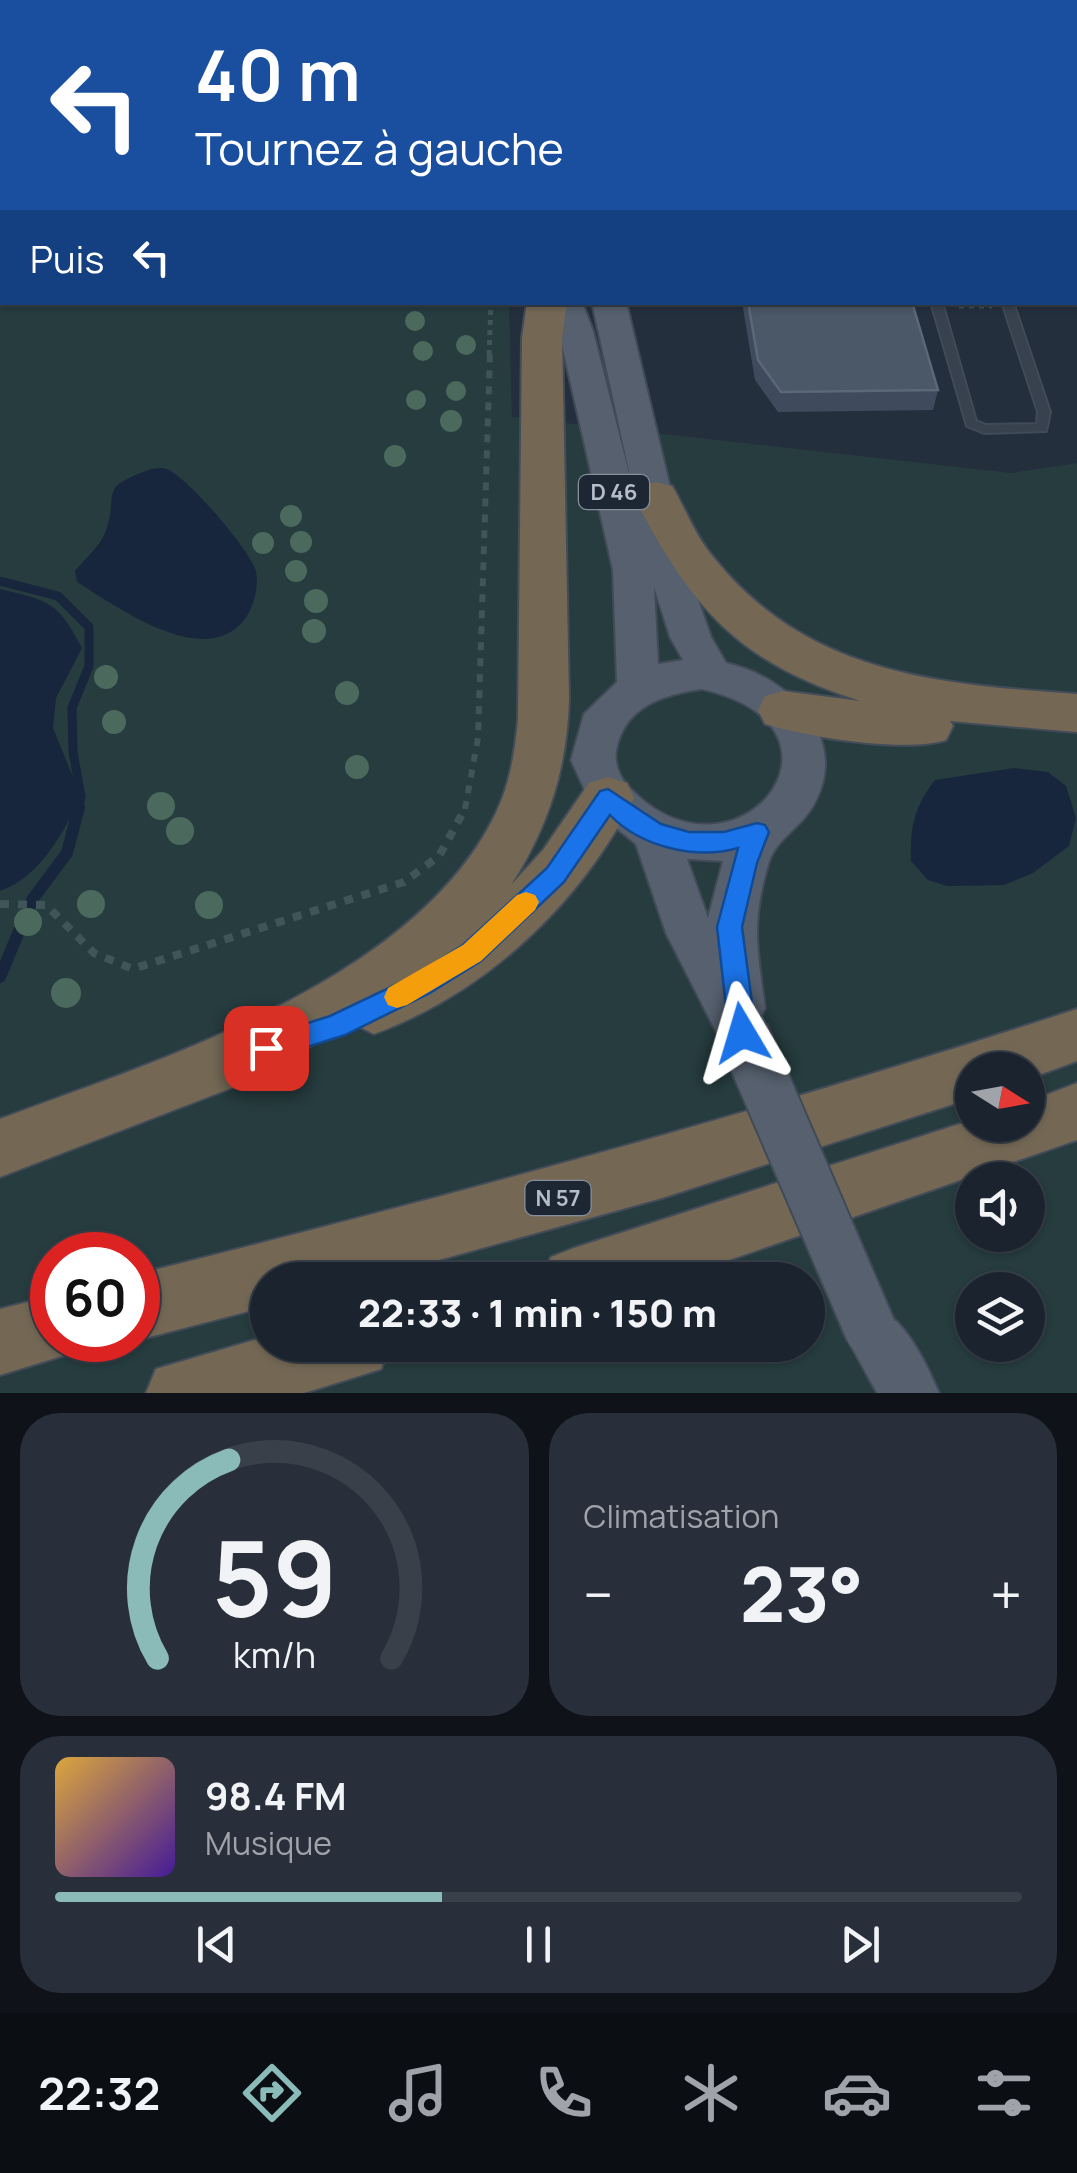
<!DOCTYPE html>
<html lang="fr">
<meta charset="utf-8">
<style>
body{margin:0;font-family:Manrope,sans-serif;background:#282f3a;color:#f1f3f6;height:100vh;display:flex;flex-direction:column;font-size:38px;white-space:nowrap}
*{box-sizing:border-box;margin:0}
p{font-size:32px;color:#a0a4aa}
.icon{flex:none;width:55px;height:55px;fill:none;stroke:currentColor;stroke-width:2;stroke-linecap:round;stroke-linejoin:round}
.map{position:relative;height:1393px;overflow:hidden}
.sheet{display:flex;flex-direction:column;gap:20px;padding:20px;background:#0f1319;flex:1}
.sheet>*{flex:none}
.top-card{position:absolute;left:0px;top:0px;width:1078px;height:305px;box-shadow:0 2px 8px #0004,0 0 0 2px #39404a;background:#1a4fa0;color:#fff;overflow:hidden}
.needle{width:65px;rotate:101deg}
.buttons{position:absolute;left:955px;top:1052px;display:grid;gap:20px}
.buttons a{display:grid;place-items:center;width:90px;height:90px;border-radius:50%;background:#1b232e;box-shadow:0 2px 8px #0004,0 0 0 2px #39404a;font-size:50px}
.speed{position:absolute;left:30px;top:1232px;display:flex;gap:20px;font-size:50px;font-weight:700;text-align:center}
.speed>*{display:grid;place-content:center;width:130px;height:130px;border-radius:50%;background:#1b232e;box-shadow:0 2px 8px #0004,0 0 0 2px #39404a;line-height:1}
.speed .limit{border:15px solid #d22;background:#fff;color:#111}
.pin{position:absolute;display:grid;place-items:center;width:85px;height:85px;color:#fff;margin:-42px;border-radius:20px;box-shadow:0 5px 15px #0006}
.me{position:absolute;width:110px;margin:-55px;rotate:353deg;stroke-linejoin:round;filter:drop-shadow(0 0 8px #0008)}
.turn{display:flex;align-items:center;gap:35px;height:210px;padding:0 30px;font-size:45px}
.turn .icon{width:130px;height:130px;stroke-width:2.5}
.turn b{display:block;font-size:70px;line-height:85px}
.then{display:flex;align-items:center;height:95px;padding:0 30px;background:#0003;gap:20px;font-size:38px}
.big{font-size:75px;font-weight:800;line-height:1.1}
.sheet .widget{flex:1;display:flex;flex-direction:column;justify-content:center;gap:15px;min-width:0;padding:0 35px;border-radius:40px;background:#282f3a}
.sheet .dial{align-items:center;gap:0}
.dial svg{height:260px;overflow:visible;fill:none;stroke:#39404a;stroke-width:7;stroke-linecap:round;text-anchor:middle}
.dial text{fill:#f1f3f6;stroke:none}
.song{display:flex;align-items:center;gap:30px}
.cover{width:120px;height:120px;border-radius:15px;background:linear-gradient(135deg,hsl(40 70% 55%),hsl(260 70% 35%))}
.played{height:10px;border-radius:5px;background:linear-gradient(90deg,#8bbbb9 40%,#39404a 40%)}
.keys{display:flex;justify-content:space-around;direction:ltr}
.heat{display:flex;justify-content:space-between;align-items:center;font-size:55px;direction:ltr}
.sheet .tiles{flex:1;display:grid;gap:20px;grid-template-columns:1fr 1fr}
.widget:last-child{grid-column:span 2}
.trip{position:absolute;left:250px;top:1262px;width:575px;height:100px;border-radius:50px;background:#1b232e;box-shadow:0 2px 8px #0004,0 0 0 2px #39404a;font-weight:800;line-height:100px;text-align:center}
.tabs{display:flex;height:160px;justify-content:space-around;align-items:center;background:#0b0e12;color:#a0a4aa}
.tabs .icon{width:70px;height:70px}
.tabs .active{color:#8bbbb9}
.tabs b{font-size:45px;color:#f1f3f6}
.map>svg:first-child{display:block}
.green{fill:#263c3f;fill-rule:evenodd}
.water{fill:#17263c}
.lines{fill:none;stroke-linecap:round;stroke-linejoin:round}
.stream-far1{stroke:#17263c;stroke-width:9}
.stream{stroke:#17263c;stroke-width:12}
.lane-casing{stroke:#414a57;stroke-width:4}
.street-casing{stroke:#414a57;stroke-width:3}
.primary-casing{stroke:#414a57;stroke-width:4}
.highway-casing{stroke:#434c59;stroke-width:4}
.path-far2{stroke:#3f5557;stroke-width:5;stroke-dasharray:5 5;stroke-linecap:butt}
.path-far1{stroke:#3f5557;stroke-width:6;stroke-dasharray:8 8;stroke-linecap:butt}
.path{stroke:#3f5557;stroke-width:8;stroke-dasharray:9 9;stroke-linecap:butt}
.lane{fill:#38414e;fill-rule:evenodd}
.street{fill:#38414e;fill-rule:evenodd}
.primary{fill:#56606e;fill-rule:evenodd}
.highway{fill:#746855;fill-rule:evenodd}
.primary-bridge-casing{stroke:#414a57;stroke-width:55;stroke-linecap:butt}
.primary-bridge{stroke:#56606e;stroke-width:51}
.tree{fill:#4b6a5d}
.wall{fill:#3f4b5c}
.building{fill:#4b5868;stroke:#5c6777;stroke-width:2.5}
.route{fill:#1a73e8;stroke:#114b97;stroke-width:2.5}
.slow{fill:#f59e0b}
.labels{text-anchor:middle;stroke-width:10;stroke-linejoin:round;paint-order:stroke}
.shield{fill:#1d2633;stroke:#878f9c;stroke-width:2.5}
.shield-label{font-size:22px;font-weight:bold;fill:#b4bcc9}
</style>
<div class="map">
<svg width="1077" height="1393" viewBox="0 0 1077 1393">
<rect width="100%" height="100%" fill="#242f3e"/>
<!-- green -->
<path class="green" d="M0,0l503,2h-501v300l507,1 3,114 499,56 66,-10v930h-1077zM972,1070h56v55h-56zM972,1180h56v55h-56zM52,1255h86v85h-86zM268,1280h540v65h-540zM972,1290h56v55h-56z"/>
<!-- water -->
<path class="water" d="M151,469c5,0 11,-2 15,0 19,5 86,83 90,103 3,13 -2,33 -9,44 -39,58 -129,-9 -170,-34l-2,-11c9,-11 25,-25 30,-38 16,-44 -10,-43 46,-64z
M0,589c50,12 58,13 82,59l-26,50 -3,30 28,69c-19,37 -40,79 -81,94z
M1014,768l34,4 18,14 10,32 -7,28 -36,27 -29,12 -57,1 -19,-6 -17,-19c-1,-33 3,-54 24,-81z"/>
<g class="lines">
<!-- stream-far1 -->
<path class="stream-far1" d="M0,581l58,15 31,31v39l-17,42 1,44 8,45 -3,12"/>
<!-- stream -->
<path class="stream" d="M0,977l32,-77 35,-47 12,-46"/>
<defs>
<path id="lane" d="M1075,47h2v6h-2z
M1077,124v8l-2,1v-8z
M1075,222h2v9h-2z
M931,302h11l34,119 10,4 51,-1 1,-12 -36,-110h11l37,110 -4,19 -62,2 -17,-7z"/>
<path id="street" d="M894,0h18l1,2h-17z
M1075,82l2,1v12l-2,-1z"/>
<path id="primary" d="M528,0h28v2h-27z
M563,0h28v2h-27z
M548,302h34l11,29 39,154 -40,-183h34l68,286 17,49 15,26c64,14 126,76 87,143 -14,24 -38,33 -45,59 -17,58 -11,85 -3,143l-4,9 7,16 -7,16 -18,6 -18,-6 -59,-116 -30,-89 -42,-34 -23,-50 13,-46 33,-32 -4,-112 -54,-239zM654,587l16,50 13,23 -25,4zM702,689c171,39 32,211 -74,97 -8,-8 -14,-23 -12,-35 8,-44 45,-56 86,-62zM687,859l36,2 -15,57z
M871,1303c33,14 54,57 68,90h-62l-34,-62 8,-20z"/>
<path id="highway" d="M527,302h40l-5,36 7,361c-2,69 -20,127 -58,186l32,-35 46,-67 19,-6 19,6 7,15c-54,106 -147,194 -260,236l-22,-11 -65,36 -4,9 -283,109v-58c162,-60 414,-138 495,-304 15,-30 20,-63 23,-96l4,-381z
M656,482l16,4c13,22 22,47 38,67 94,121 225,131 367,141v38l-127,-11 3,5 -7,14c-41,13 -139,-3 -181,-16l-7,-14 7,-14 18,-5 77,10c-122,-39 -169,-93 -226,-204l6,-11z
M1077,1009v52l-49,18v-9h-56v28l-310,100 -295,82h-99v26l-130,34v-66c316,-79 629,-163 939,-265z
M1077,1083v57l-406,140h-130l10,-23 23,-9 398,-128v5h56v-23z
M52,1296v44h29l-6,12 -75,23v-66z
M268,1336v9h122l-9,24 -77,24h-158l10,-24z"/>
</defs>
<!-- lane casing -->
<use href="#lane" class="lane-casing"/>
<!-- street casing -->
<use href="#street" class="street-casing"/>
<!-- primary casing -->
<use href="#primary" class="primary-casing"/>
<!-- highway casing -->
<use href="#highway" class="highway-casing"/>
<!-- path-far2 -->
<path class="path-far2" d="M959,306h33
M489,355l2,-53"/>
<!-- path-far1 -->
<path class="path-far1" d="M465,809l13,-71 12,-386"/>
<!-- path -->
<path class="path" d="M0,904l46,1 48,48 39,16 271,-87 35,-26 27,-49"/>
<!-- lane -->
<use href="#lane" class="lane"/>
<!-- street -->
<use href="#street" class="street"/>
<!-- primary -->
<use href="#primary" class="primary"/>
<!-- highway -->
<use href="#highway" class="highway"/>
<defs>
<path id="primary-bridge" d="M743,1033l128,298"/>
</defs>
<!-- primary-bridge casing -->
<use href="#primary-bridge" class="primary-bridge-casing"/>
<!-- primary-bridge -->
<use href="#primary-bridge" class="primary-bridge"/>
</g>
<!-- trees -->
<g class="tree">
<circle cx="415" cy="321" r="10"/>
<circle cx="466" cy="345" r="10"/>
<circle cx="423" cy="351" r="10"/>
<circle cx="456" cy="391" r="10"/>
<circle cx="416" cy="400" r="10"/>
<circle cx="451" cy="421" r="11"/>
<circle cx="395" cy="456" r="11"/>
<circle cx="291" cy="516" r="11"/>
<circle cx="301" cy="542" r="11"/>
<circle cx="263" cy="543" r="11"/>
<circle cx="296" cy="571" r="11"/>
<circle cx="316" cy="601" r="12"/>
<circle cx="314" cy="631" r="12"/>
<circle cx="106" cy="677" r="12"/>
<circle cx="347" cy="693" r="12"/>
<circle cx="114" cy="722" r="12"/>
<circle cx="357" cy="767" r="12"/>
<circle cx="161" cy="806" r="14"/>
<circle cx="180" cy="831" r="14"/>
<circle cx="91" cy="904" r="14"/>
<circle cx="209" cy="905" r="14"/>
<circle cx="28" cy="922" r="14"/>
<circle cx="66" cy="993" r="15"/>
</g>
<!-- wall -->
<path class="wall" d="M1027,0h50v33h-2v-31h-47z
M742,302h170l26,88 -5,20 -155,2 -23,-32z"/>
<!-- building -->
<path class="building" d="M698,0h153l1,2h-154z
M1033,0h44v14h-2v-12h-42z
M748,302h164l26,88 -157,2 -23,-32z"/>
<!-- route -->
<path class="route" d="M608,789l53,35 28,8h35l33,-9 8,2 4,7 -12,31 -15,64 14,106 -4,9 -10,3 -9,-3 -4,-9 -12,-106 21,-79c-42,12 -97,-1 -128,-33l-46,67 -83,79 -51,32 -85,42 -79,25 -9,-4 -4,-8 4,-9 73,-23 82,-39 51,-32 84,-77 53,-77z"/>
<!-- slow -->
<path class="slow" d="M526,892l9,3 4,7 -4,8 -54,51 -74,44 -10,3 -9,-3 -4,-8 4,-9 75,-43 54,-50z"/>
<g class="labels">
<!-- shield labels -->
<g class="shield">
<rect x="579" y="475" width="70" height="34" rx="8"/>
<rect x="525.5" y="1181" width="65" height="34" rx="8"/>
</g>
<g class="shield-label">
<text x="614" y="500">D 46</text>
<text x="558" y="1206">N 57</text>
</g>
</g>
</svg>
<div class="buttons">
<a><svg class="needle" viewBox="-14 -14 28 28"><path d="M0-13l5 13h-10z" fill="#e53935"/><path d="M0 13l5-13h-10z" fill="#a0a4aa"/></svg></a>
<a><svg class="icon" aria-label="sound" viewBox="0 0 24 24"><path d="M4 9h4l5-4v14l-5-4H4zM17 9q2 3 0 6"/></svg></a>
<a><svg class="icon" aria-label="layers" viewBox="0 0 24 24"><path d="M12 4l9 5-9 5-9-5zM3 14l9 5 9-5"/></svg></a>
</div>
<div class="speed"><div class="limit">60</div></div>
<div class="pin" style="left:266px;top:1048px;background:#d93025"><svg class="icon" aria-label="arrive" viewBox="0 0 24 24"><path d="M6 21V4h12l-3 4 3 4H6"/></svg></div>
<svg class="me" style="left:742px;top:1033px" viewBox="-20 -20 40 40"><path d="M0-17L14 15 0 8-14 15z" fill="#1a73e8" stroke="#fff" stroke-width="4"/></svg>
<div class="trip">22:33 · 1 min · 150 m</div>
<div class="top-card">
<div class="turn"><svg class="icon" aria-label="left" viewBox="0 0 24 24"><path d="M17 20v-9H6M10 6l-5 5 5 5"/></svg><div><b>40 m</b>Tournez à gauche</div></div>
<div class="then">Puis<svg class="icon" aria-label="left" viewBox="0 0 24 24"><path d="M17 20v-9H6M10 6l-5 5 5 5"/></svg></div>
</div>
</div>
<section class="sheet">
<div class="tiles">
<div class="widget dial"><svg viewBox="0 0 100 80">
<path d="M14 69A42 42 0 1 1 86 69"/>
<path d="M14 69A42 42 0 0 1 36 8" stroke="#8bbbb9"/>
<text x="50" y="56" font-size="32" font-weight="700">59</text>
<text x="50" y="72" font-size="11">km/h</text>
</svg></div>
<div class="widget"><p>Climatisation</p>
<div class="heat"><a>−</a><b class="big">23°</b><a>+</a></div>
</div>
<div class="widget">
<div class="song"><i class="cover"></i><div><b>98.4 FM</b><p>Musique</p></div></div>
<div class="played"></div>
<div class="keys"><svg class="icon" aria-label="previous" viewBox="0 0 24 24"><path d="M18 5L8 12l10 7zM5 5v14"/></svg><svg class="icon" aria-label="pause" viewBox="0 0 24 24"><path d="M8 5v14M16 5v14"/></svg><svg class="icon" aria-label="next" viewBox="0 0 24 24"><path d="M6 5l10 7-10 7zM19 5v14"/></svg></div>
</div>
</div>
</section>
<nav class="tabs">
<b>22:32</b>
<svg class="icon active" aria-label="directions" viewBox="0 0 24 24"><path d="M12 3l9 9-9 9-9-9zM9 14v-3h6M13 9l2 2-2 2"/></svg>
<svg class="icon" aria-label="music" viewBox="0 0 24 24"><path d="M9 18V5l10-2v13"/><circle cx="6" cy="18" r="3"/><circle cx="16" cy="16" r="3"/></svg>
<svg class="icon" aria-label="phone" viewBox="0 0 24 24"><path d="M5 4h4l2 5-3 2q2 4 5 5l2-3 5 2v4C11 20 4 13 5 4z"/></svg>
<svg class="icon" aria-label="climate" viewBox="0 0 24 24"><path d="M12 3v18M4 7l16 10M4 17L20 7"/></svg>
<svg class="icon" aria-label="car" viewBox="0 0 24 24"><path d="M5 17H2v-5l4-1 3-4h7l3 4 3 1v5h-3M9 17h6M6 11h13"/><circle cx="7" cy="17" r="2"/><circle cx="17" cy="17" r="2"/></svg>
<svg class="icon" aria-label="filters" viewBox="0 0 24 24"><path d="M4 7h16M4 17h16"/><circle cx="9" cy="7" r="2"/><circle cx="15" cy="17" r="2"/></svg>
</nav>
